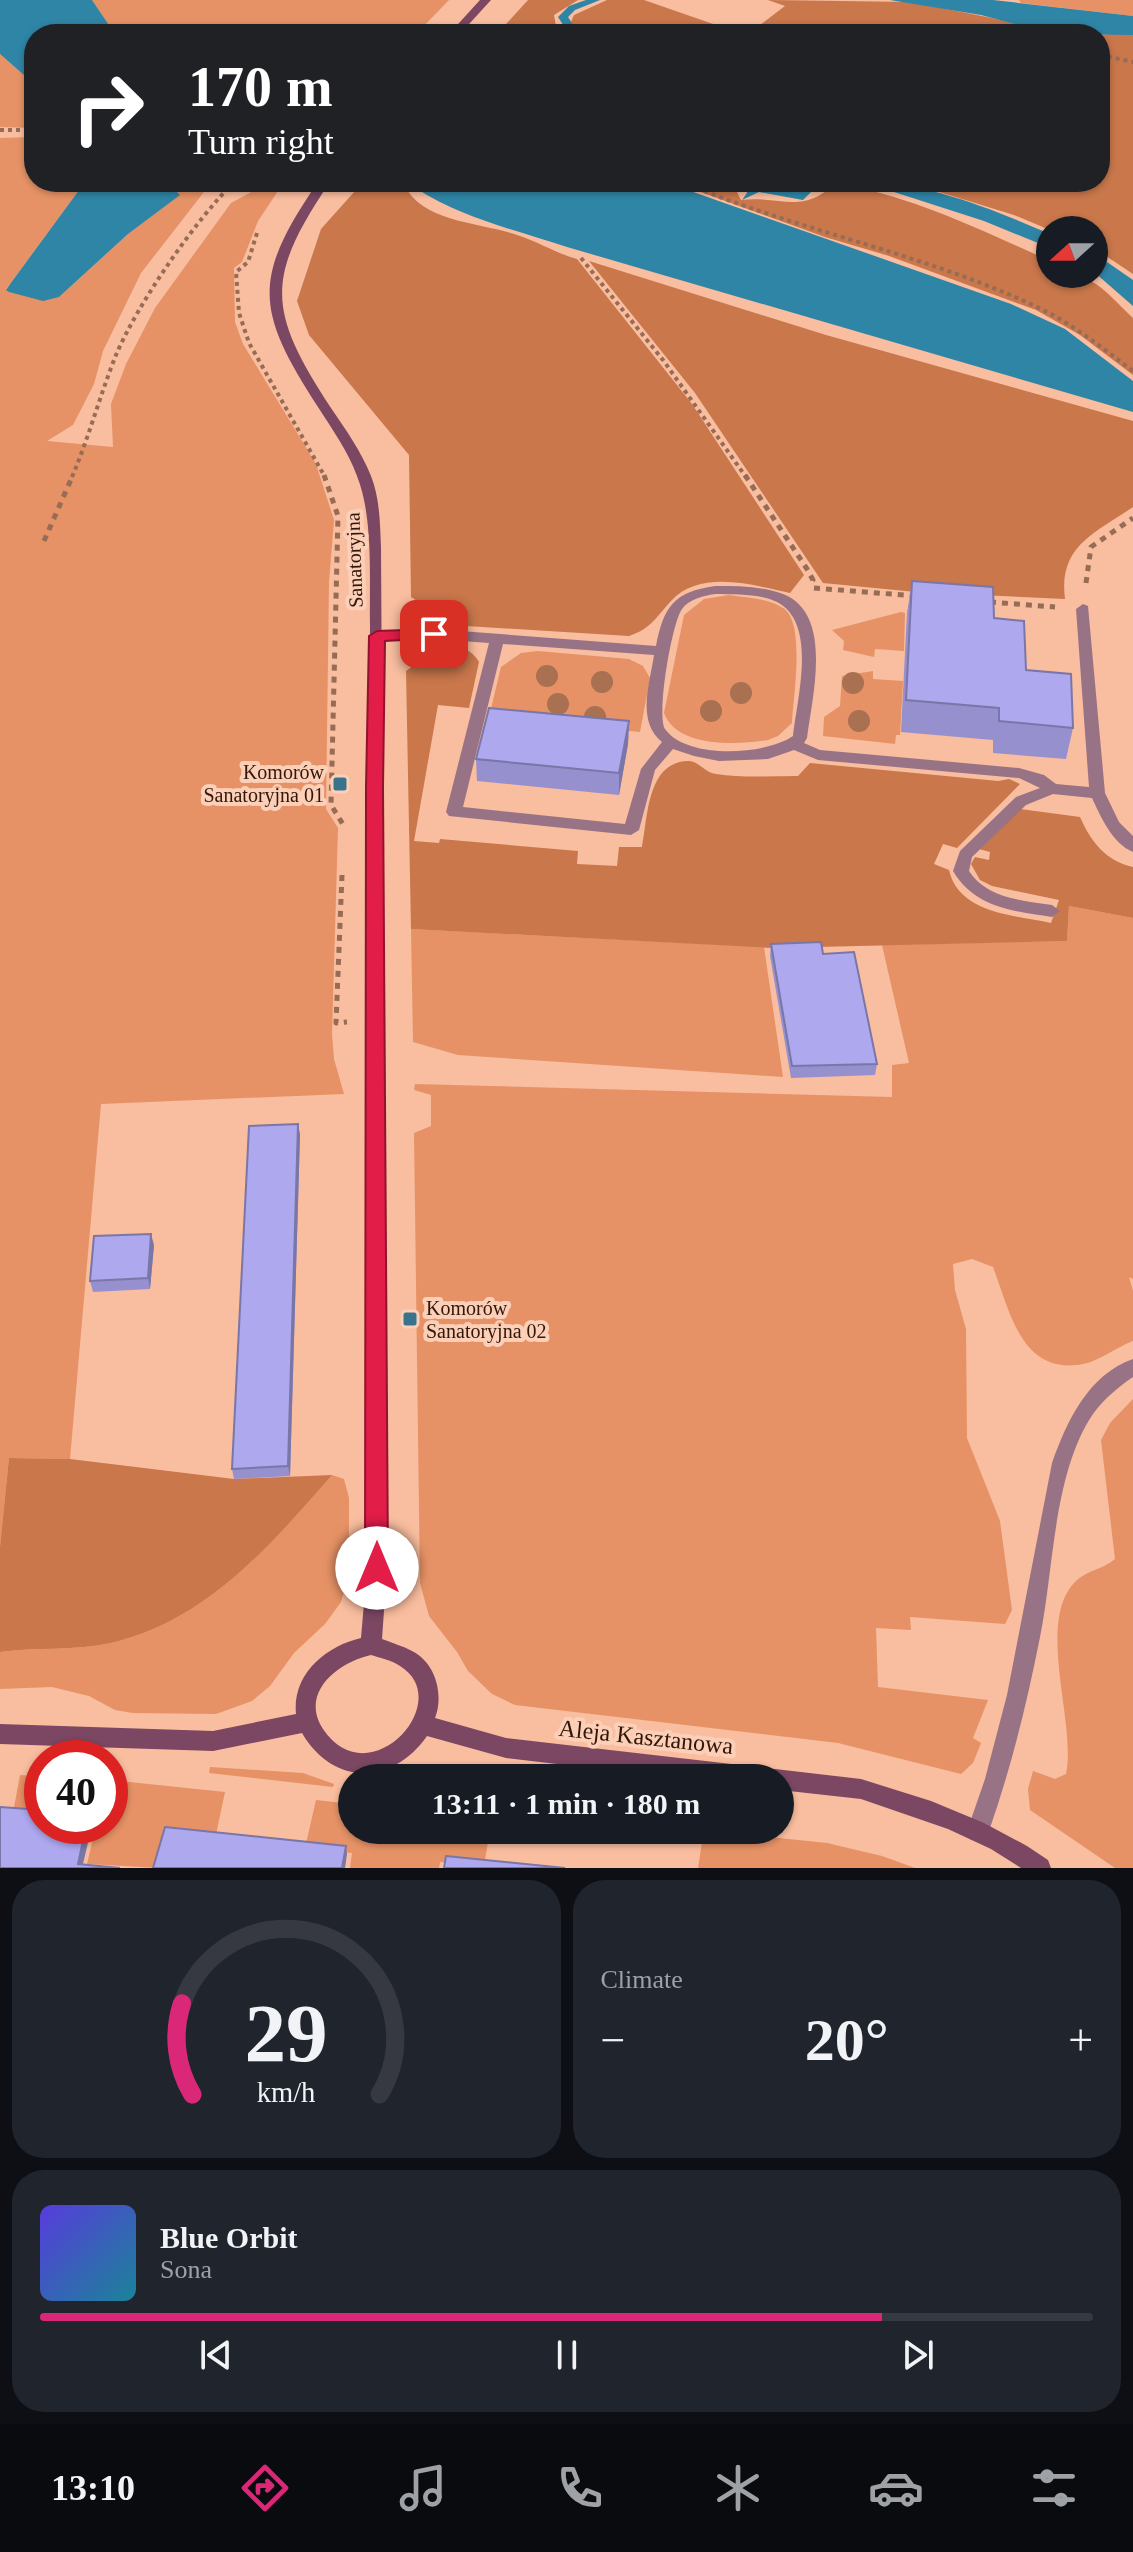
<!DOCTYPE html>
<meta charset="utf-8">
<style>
body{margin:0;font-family:Georgia,serif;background:#20242c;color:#f1f3f6;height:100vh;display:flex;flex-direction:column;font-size:30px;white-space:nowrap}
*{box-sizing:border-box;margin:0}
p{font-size:26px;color:#9ea1a6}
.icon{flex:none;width:44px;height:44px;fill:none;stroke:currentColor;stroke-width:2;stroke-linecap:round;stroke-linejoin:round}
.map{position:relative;height:1868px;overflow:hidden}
.drawer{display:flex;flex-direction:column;gap:12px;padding:12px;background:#0d0f14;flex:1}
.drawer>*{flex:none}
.guide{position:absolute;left:24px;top:24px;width:1086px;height:168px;border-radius:32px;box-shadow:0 2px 6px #0004;background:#202124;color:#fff;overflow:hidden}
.needle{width:52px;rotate:249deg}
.tools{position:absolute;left:1036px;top:216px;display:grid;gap:16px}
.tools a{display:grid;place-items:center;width:72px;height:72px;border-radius:50%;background:#171b24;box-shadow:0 2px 6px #0004;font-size:40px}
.speed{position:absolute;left:24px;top:1740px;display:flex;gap:16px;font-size:40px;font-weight:700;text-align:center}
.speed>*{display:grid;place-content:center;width:104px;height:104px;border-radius:50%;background:#171b24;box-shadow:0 2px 6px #0004;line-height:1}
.speed .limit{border:12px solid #d22;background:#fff;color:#111}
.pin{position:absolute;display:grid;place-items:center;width:68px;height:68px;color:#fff;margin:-34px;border-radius:16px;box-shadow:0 4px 12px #0006}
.me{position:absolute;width:88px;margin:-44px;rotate:0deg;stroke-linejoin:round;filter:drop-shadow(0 0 6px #0008)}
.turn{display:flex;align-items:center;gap:28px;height:168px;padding:0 32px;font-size:36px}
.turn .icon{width:104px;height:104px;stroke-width:2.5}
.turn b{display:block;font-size:56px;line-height:68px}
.big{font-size:60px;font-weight:800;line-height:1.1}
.drawer .tile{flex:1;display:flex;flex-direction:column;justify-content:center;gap:12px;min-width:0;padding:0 28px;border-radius:32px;background:#20242c}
.drawer .dial{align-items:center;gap:0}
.dial svg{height:208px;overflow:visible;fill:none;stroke:#363941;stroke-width:7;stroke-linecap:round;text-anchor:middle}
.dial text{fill:#f1f3f6;stroke:none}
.song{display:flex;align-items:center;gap:24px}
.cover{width:96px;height:96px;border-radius:12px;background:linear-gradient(135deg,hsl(250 70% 55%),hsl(190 70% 35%))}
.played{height:8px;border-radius:4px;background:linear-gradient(90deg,#db2777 80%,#363941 80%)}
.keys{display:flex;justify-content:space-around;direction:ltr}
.heat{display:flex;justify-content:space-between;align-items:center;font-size:44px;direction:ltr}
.drawer .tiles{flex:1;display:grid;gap:12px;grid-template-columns:1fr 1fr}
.tile:last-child{grid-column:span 2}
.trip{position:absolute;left:338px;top:1764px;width:456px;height:80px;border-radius:40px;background:#171b24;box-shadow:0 2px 6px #0004;font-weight:800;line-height:80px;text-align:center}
.tab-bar{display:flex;height:128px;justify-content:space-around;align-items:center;background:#090b0e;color:#9ea1a6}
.tab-bar .icon{width:56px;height:56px}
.tab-bar .active{color:#db2777}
.tab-bar b{font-size:36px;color:#f1f3f6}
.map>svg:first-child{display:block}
.green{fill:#e69266}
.forest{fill:#c9774b}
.water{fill:#2f85a6}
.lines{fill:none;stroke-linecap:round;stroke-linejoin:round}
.stream{fill:#2f85a6;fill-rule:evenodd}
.path-far1{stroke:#976c55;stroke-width:4;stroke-dasharray:4 4;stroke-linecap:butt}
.path{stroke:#976c55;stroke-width:5;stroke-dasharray:6 6;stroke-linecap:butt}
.lane{fill:#987285;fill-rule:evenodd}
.secondary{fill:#7b4762;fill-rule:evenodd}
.tree{fill:#a97051}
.wall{fill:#9690ce}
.shaded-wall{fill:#7a76a7}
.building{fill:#aea8ef;stroke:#7a76a7;stroke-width:2}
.route{fill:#e11d48;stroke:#92132f;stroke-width:2}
.poi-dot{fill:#39748c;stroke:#fccfb8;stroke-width:3}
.labels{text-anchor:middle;stroke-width:8;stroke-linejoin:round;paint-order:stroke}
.street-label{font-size:20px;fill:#321708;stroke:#fccfb8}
.poi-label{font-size:20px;fill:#321708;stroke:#fccfb8;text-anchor:end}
.near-street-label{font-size:24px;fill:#321708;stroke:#fccfb8}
</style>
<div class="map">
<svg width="1133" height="1868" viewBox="0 0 1133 1868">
<rect width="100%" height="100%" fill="#f9bd9f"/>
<!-- green -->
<path class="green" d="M92,0h357l-33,34h-301z
M1019,0h114v16l-112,-13z
M0,54l34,30v44l-34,-1z
M34,137v45h51l-79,107 53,8 69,-63 51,-39 -12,-13 44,1 -70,90 -38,78 -9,33 -21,41 -26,16 66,6 -2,-43 15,-40 29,-56 76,-105 24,-13 25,-2 -22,33 -16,41 -8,6 1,54 8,22 73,120 18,56 -5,62 -3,227 12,19 -6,206 2,25 10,35 -243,10 -31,355 -61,-1 -9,89v-1409z
M729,595c18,3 39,3 54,13 23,14 10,89 9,115l-14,13 -10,4c-31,5 -91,8 -104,-27l20,-98 20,-16z
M901,612l4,1 -1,38 -29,-2 -1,8 -31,-7 1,-9 -12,-11z
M538,651l91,8 14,7 7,12 -10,54 -144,-14 -14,28 19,-79 20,-14z
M873,671v8l30,2 -3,54h-4l-1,9 -72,-8 1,-19 16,-11 2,-30z
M1069,906l64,12v361l-4,-2 4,14v50c-16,6 -34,20 -50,23 -62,12 -73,-53 -90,-97l-21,-8 -19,5 2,26 11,39 1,109 33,83 12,89 -7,14 -95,-7 1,13 -35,-2 2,59 110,13 -15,38 8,5 -8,20 -12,11 -123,-31 -323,-38 -23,-11 -24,-23 -11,-19 -28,-36 -9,-33 -6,-450 17,-7v-31l-17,-5 1,-6 477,13v-32l17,-2 -27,-118 185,-4z
M411,929l353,18 19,130 -325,-22 -45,-13z
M1133,1399v469h-18l-85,-58 -2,-21 5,-18 22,8 11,-5c11,-50 -32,-155 11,-194 11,-10 27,-11 38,-21l-14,-119 9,-17z
M332,1475l12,4 5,19v57l-1,23 -7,24 -16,22 -31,29 -24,33 -18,15 -36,13 -83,-1 -18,-3 -26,-14 -37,-9 -52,2v-37c36,-5 75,-1 111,-9 95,-22 160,-98 221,-168z
M210,1767l93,6 31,11 -1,3 -124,-14z
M20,1775l22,1v39l-29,-2z
M110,1780l115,12 -10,47 -56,29 -72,-4 9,-38h14z
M316,1800l36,4v26h138l-6,36 -44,-4 -1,6h-89l2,-15 -47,-5z
M704,1830l123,13 55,13 33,12h-217z"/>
<!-- forest -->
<path class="forest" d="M528,0h50l-24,15 2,11 10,8h-69z
M607,0h37l98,34h-154l-15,-7 -2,-5 3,-7z
M768,0l143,2 96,19 47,13h-306l37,-28z
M1121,33l12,2v239l-39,-26v-18h-44l-36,-15 -107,-33h193v-147z
M363,182h43l-2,3c20,39 79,37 116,51 20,7 36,17 57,23l115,145 112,171 -14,18c-36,-8 -90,-24 -119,8 -14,15 -20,28 -42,35l-194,-12 2,-10 -26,-17 -2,-142 -100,-120 -12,-34 24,-72z
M673,182h59l9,18c39,-5 61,16 94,-17 74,12 147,47 215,78v13c47,0 51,14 83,44v57l-53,-40 -44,-25 -147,-54 -64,-19z
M589,261l237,74 307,86v86c-38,26 -75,39 -68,92l-149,-7 -93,-9 -128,-190z
M431,645c19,1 38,-1 48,17l-10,46 -31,-3 -24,136 25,2 1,-4 138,12 -1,13 40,2 2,-19h23c6,-30 5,-85 46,-86 11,0 17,12 28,13 26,4 55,2 82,2l12,-13 188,18 11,-2 11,5 -63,64 -14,-4 -9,20 15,6c10,44 66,45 102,53l8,-23 -67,-14 -12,-6 -9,-16 4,-7 14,3 1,-8 -11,-3 41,-40 60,8c11,25 26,44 53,50v51l-64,-12 -2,35 -294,7 -362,-19 -5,-258 23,-17z
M9,1458l61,1 164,20 98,-4c-61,70 -126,146 -221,168 -36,8 -75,4 -111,9v-105z"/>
<!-- water -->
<path class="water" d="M0,0h92l23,34h-81v50l-34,-30z
M890,0h103l140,16v19l-79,-1 -73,-19z
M85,182h82l13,13 -52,39 -69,63 -16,4 -34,-9 -3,-2 4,-6z
M416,182h249l346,122 54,25 68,52v31l-566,-165c-51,-17 -105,-29 -150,-58z
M745,182h76l-18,18 -44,-8 -17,8 5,-7z
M863,182c64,0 129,27 187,52v14l-66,-27z
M1094,253l39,27v26l-39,-34z"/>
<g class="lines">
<!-- stream -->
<path class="stream" d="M586,0h14l-25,10 -7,7 11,17h-10l-11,-17 11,-11z"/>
<!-- path-far1 -->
<path class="path-far1" d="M786,34l83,-6 111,6
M1100,55l33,7
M0,130h34
M276,182l14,3
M682,182c116,49 241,71 355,125 35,16 65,41 96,64
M257,233l-9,29 -12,10 3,41 10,30 76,134
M581,258l82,102 83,117
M72,477c17,-40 28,-82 44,-122 22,-52 79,-134 118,-173"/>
<!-- path -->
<path class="path" d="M324,475l14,41 -7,289 13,21
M745,475l62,94 6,11 -2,4
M44,541l29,-66
M1086,583l5,-36 42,-29
M814,588l102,8
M990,602l65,5
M342,875l-6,148 11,-1"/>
<!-- lane -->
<path class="lane" d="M715,586c23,0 46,0 68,8 51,20 29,103 24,144l-3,5 16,7 199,18 25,7 12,9 33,3 -13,-178 7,-5 5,2 17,187 14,29 14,14v16c-21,-9 -32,-35 -41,-54l-39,-4 -27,11 -54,52 -3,14c19,28 52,29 83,34l8,6 -8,6c-39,-6 -77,-9 -99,-46l7,-20 56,-54 24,-9 -21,-10 -201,-18 -24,-10 -26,9 -49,2 -25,-5 -21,-7 -18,21 -16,60 -8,5 -182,-19 -3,-4 43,-169 -55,-4 -57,2 -5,-2 -2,-3 2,-3 62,-4 222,17c8,-40 18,-54 59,-60zM715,594c20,1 44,-1 62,8 41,21 20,97 16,134 -27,19 -106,24 -128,-7 -9,-14 7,-107 17,-120 7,-10 21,-13 33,-15zM503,644l151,11c-4,28 -18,66 8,87l-21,27 -16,55 -162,-17z
M1133,1359v18c-15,10 -29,22 -40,37 -40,59 -39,155 -53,223 -13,66 -29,131 -51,194l-3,8 -8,3 -8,-3 -3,-8 18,-52 22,-84 45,-232c15,-42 36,-88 81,-104z"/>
<!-- secondary -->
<path class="secondary" d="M480,0h11l-31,34h-11z
M318,182h12c-66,97 -62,129 1,226 15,22 30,43 40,68 9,23 9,48 10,72l6,1020 -5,71c10,4 21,7 30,12 24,12 32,44 23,67l71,20 355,41 70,22 53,22 43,23 21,14 3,8h-30l-30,-19 -43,-20 -87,-30 -81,-9v-12h-104l-170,-20 -79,-22c-35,50 -94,50 -125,-3l-89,18 -213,-7v-20l213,7 83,-17c-4,-40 30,-68 65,-76l6,-70 3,-941c-1,-46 4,-108 -13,-151 -9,-25 -25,-47 -39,-69 -63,-97 -66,-129 0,-225zM371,1655c9,3 21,5 29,11 57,35 -31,132 -77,63 -24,-37 16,-67 48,-74z"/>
</g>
<!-- trees -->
<g class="tree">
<circle cx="547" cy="676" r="11"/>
<circle cx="602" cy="682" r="11"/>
<circle cx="853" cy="683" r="11"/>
<circle cx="741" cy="693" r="11"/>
<circle cx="558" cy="704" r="11"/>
<circle cx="711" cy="711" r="11"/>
<circle cx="595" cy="717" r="11"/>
<circle cx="859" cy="721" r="11"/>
</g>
<!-- wall -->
<path class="wall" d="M912,581l82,37 32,52 47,58 -7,31 -73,-6v-13l-92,-8 6,-119z
M629,721l-1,23 -9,51 -142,-14 -1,-22z
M771,944l52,10 54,110 -2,11 -84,3 -21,-122z
M298,1124l2,11 -10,341 -56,3 -2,-10z
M154,1245l-4,44 -57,3 -3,-11z"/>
<!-- shaded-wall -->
<path class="shaded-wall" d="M629,721l-1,23 -9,51v-22z
M298,1124l2,11 -10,341 -2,-10z
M151,1234l3,11 -4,44 -2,-11z
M86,1826h6l-10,42 -4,-4z
M346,1846l1,8 -2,14h-3z"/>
<!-- building -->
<path class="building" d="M912,581l81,6 1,31 30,3 2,49 45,4 2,54 -74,-7v-13l-93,-8z
M489,708l140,13 -10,52 -143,-14z
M821,942l2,12 31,-2 23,112 -85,2 -21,-122z
M298,1124l-10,342 -56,3 17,-343z
M151,1234l-3,44 -58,3 4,-45z
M0,1807l42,3v16h44l-8,38 42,4h-120z
M165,1827l181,19 -4,22h-189z
M446,1856l119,12h-121z"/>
<!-- route -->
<path class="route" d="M434,629l8,5 -3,4 -54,3 -2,146 5,781 -3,8 -8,3 -8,-3 -4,-8 1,-781 3,-151 8,-5z"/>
<!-- markers -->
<g class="poi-dot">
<rect x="332" y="776" width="16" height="16" rx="4"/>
<rect x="402" y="1311" width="16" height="16" rx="4"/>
</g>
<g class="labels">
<!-- street labels -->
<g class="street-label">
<text transform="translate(354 560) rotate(-92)" y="7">Sanatoryjna</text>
</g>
<!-- poi labels -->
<g class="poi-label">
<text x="324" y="779">Komorów<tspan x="324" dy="23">Sanatoryjna 01</tspan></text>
<text x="426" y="1315" text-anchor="start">Komorów<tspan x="426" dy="23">Sanatoryjna 02</tspan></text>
</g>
<!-- near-street labels -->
<g class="near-street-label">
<text transform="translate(646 1737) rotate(6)" y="8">Aleja Kasztanowa</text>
</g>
</g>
</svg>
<div class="tools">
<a><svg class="needle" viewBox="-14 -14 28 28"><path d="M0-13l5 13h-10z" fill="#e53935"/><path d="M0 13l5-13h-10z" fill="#9ea1a6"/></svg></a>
</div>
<div class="speed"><div class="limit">40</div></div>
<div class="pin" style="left:434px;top:634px;background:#d93025"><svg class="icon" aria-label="arrive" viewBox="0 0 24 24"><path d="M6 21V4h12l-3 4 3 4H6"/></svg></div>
<svg class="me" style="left:377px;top:1568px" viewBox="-20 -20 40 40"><circle r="19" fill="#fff"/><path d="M0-13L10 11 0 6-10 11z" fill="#e11d48"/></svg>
<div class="trip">13:11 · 1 min · 180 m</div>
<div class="guide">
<div class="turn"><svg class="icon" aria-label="right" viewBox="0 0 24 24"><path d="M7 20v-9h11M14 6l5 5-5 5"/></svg><div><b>170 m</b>Turn right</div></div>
</div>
</div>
<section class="drawer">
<div class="tiles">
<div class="tile dial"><svg viewBox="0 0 100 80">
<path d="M14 69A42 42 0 1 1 86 69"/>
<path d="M14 69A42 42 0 0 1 10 34" stroke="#db2777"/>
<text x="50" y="56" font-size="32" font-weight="700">29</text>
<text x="50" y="72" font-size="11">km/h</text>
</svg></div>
<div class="tile"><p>Climate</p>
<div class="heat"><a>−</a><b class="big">20°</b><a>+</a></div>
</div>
<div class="tile">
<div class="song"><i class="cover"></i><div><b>Blue Orbit</b><p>Sona</p></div></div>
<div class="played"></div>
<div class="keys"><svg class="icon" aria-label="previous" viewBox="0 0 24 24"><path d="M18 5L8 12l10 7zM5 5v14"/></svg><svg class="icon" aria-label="pause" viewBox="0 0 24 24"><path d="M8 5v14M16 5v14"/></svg><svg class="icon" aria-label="next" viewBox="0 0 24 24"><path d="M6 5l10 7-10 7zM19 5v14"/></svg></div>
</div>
</div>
</section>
<nav class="tab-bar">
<b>13:10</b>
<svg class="icon active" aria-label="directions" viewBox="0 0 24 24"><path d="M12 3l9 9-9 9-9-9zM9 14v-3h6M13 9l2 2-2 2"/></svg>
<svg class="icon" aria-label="music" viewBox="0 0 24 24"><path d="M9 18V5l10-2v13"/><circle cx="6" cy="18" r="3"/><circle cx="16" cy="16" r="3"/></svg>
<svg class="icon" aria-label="phone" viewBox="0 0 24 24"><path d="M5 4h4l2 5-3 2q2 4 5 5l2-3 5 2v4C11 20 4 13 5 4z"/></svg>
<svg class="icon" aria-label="climate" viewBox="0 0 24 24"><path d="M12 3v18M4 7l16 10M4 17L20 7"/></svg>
<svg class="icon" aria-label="car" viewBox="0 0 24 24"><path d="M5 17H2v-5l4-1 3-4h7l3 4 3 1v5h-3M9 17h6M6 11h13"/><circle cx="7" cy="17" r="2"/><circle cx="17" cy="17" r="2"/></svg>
<svg class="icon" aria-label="filters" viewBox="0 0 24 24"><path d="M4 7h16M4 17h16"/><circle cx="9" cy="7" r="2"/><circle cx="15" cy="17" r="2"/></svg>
</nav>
